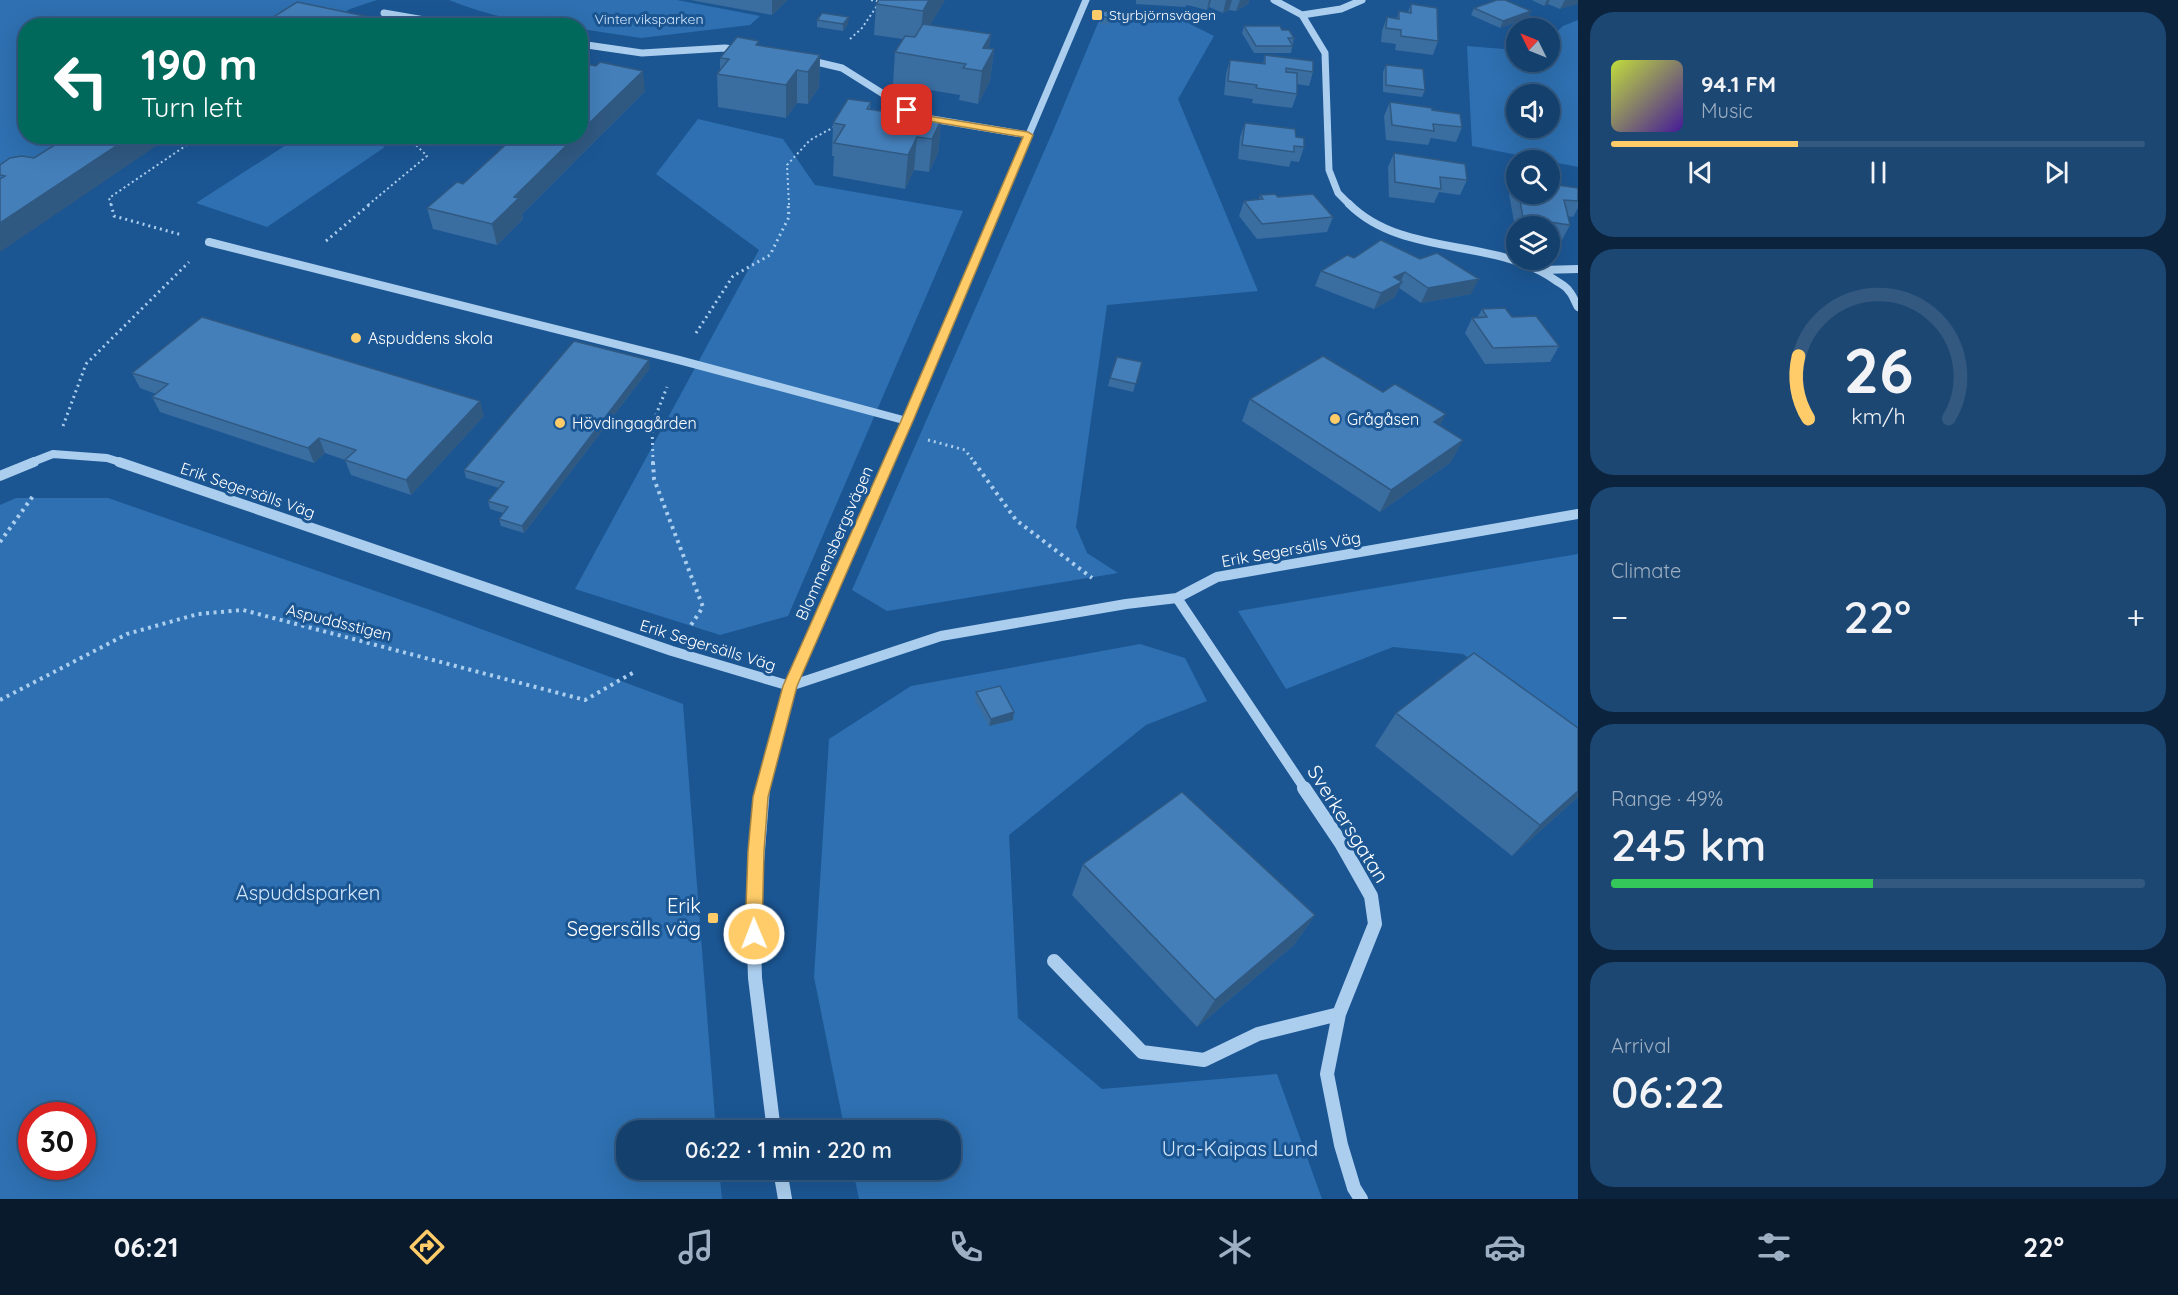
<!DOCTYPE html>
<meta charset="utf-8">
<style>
body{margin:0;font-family:Quicksand,sans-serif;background:#1d4773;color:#f1f3f6;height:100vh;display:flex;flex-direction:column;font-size:22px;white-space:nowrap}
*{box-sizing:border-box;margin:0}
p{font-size:20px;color:#9dafc2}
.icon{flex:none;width:33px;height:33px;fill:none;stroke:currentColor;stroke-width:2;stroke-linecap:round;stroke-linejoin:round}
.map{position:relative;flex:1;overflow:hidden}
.details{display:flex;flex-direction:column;gap:12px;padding:12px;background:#0b233c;width:600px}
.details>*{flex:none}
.top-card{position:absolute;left:18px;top:18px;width:570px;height:126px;border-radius:24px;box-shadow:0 6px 24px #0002,0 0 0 2px #335981;background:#00695c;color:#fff;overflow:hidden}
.needle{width:39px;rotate:313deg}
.fabs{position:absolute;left:1506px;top:18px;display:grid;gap:12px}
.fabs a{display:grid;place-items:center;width:54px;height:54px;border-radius:50%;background:#14406e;box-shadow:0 6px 24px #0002,0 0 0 2px #335981;font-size:30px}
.speed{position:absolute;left:18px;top:1102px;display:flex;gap:12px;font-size:30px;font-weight:700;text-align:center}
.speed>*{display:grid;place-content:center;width:78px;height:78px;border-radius:50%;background:#14406e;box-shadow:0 6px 24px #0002,0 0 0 2px #335981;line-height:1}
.speed .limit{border:9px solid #d22;background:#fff;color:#111}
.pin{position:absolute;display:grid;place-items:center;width:51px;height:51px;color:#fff;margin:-26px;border-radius:12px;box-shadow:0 3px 9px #0006}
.me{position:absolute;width:66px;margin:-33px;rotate:359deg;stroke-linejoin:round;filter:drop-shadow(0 0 4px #0008)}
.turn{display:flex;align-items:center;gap:21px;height:126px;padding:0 24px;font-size:27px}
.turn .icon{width:78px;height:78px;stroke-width:2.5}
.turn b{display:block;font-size:42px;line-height:51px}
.big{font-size:45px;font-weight:600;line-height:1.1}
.details .widget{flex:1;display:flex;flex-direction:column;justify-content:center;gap:9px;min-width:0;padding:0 21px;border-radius:24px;background:#1d4773}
.details .dial{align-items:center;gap:0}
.dial svg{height:156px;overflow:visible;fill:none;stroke:#335981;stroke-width:7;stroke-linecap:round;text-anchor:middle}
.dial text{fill:#f1f3f6;stroke:none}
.song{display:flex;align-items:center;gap:18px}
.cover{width:72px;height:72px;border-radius:9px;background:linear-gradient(135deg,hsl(70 70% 55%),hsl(260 70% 35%))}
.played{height:6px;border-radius:3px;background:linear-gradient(90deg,#ffcc69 35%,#335981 35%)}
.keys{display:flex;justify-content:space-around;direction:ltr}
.heat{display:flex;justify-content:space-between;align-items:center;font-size:33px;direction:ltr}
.charge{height:9px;border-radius:4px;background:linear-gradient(90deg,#34c759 49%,#335981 0)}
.trip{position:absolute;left:616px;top:1120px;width:345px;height:60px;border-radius:24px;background:#14406e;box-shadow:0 6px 24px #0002,0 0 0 2px #335981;font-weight:600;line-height:60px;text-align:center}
.menu{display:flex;height:96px;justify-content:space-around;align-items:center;background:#081a2c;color:#9dafc2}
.menu .icon{width:42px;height:42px}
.menu .selected{color:#ffcc69}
.menu b{font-size:27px;color:#f1f3f6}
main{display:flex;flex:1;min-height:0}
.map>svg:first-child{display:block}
.green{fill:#2e70b1;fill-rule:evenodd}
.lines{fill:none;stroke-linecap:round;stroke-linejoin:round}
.path-far2{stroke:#abceef;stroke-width:2;stroke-dasharray:2 3;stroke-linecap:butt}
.path-far1{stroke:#abceef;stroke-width:3;stroke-dasharray:2 4;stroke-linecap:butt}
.path{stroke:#abceef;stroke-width:4;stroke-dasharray:3 4.5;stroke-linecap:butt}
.minor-far3{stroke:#abceef;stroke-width:7}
.minor-far2{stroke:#abceef;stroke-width:8}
.minor-far1{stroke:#abceef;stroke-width:10}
.minor{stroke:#abceef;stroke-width:14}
.wall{fill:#3a6da0}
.shaded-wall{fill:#305982}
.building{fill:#447fba;stroke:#305982;stroke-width:1.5}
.route{fill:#ffcc69;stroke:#a68544;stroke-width:1.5}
.poi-dot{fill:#ffcc69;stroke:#1b5693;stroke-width:2}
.labels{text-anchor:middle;stroke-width:6;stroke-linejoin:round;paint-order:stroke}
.far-poi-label{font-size:14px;fill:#fff;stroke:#1b5693;text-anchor:start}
.far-park-label{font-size:14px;fill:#d2e6fb;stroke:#1b5693}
.poi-label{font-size:16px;fill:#fff;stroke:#1b5693;text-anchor:start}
.street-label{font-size:16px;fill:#fff;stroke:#1b5693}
.near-street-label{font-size:20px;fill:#fff;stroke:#1b5693}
.near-park-label{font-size:20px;fill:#d2e6fb;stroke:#1b5693}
.near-poi-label{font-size:20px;fill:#fff;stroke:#1b5693;text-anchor:end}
</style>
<main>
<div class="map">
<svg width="1578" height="1199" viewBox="0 0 1578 1199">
<rect width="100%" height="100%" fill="#1b5693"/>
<!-- green -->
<path class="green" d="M0,0h377l-27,9 -18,11 -71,5 -235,1v110l60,1 -86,54z
M449,0h228l83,16 -10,9 -109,13 -60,-9 -1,-3c-45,0 -89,-9 -131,-26z
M1103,11l79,9 32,16 -36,63 80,192 -151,14 -31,222 11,26 31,20 -231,38 -35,-21 201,-459z
M1578,20v147l-106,-21 -5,-100 49,4v12h34v-24l13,-12zM1550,94v34h-34v-34z
M698,119l85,20 32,46 148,26 -175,405 -68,19 -145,-46 184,-339 -103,-76z
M300,136l50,1 35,10 -118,80 -71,-24z
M16,498h92l319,111 256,95 33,427h-89v39h92l3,29h-722v-694zM32,1116h50v51h-50z
M1578,554v182l-115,-82 -70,-7 -107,42 -48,-78z
M1140,644l45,14 22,43 -61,24 -137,110 9,183 84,71 175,-15 45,125h-463l-6,-29h98v-39h-106l-31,-154 15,-238 82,-53z"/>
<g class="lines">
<!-- path-far2 -->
<path class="path-far2" d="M871,0l9,2
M850,39l12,-11 19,-28
M111,205l-2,-7 91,-62
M368,205l59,-49 -11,-11 -34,-9
M789,205l-2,-40 23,-25 26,-14"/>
<!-- path-far1 -->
<path class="path-far1" d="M111,204l3,12 68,19
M326,241l44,-37
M696,333l37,-57 37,-21 19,-38 -1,-13
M63,426l23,-62 103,-102
M928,440l37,10 10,13
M653,463l-1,-38 15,-38"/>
<!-- path -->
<path class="path" d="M653,462l1,17 49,128 -12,18
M974,462l42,58 76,58
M0,542l33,-46
M0,700l127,-66 71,-20 45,-4 342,90 51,-29"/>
<!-- minor-far3 -->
<path class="minor-far3" d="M1274,0l28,15 23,38 4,117 9,23 12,12
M384,13l75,13
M1302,15l39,-6 21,-9
M580,44l62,9 83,-5 17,2
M808,60l34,8 78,49 108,18
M999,205l87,-205"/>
<!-- minor-far2 -->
<path class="minor-far2" d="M1349,204c54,54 146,33 206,76 4,3 11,6 14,11 4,4 6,11 9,16
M209,242l470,118 228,61
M1541,270l37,-1
M30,463l23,-9 54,4 16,5
M888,463l111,-259"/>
<!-- minor-far1 -->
<path class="minor-far1" d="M119,462l553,189 118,35 151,-50 185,-32 51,-6 40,-21 361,-63
M0,476l34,-14
M1177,598l128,191
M763,789l8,-39 19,-64 99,-224"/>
<!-- minor -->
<path class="minor" d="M763,788l-10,124 2,66 19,153
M1304,788l37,55 30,53 4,28 -36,90 -12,60 14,71 13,43 7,11
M1054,961l88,91 62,8 54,-26 81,-20
M780,1170l5,29"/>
</g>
<!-- wall -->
<path class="wall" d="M690,0h97l-15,15z
M945,0l-15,25 61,9 -2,14 5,1 -4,32 -12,23 -19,-4 1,-5 -67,-11 2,-32 8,-13 -29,-4 2,-31z
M1136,0h113l-1,4 -12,7 -7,-1 -6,3 -14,-6 -2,3 -20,-5 -2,2 -49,-3z
M1532,0h46l-18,9 -12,-5 -4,2z
M1411,4l27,37 -5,14 -38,-5 1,-6 -15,-2 1,-11 5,-14 10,1 2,-7 9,1z
M1474,8l57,3 -3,7 -28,10 -29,-13z
M1103,11l7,8 -2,6 -9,-2 2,-7z
M817,20l31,4 -5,7 -26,-4z
M1244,26l38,4 12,8 -3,15h-37l-12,-20z
M759,46l61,9 -1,32 -11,17 -11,-1 -11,15 -68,-11 -1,-33 3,-4v-12z
M1265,55l48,17 -4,14 -12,-2v10l-5,14 -40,-5 1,-4 -29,-4 2,-21 4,-14 33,4z
M1386,65l39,25 -3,7 -39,-5v-20z
M645,91l-123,123 1,5 -26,26 -64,-16 -6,-21 36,-24z
M871,102l-1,7 71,11 -3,33 -9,19 -15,-2 -9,19 -72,-13 1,-20h-2l1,-33z
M1390,102l42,8 30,17 -6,15 -25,-4 -3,7 -42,-5 -2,-24z
M1245,123l51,14 8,10 -5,15 -8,-1 -2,6 -51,-8 2,-22z
M1394,153l73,27 -7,15 -21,-3 -5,11 -45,-6 -1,-30z
M1516,180v14h34l28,-6v20l-5,9 -5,-1 2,9 -8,15 -12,-2v-12h-34v7l-7,-39z
M1260,195l73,22 -6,15 -70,7 -18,-23 5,-15 15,-2z
M1381,240l90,54 -50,9 -22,-15 -4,9 -21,12 -59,-23 6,-15 33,-13z
M1482,309l30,8 47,29 -9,16 -65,2 -20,-31 7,-15h5z
M1142,362l-9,30 -25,-6 2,-8z
M650,368l-126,165 -23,-7 -2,-7 4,-6 -13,-4 -2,-8 11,-13 -33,-10 -2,-8z
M132,373l352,43 -73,79 -60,-20 -6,-15 -20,-7 -11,10 -154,-51 -8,-15 4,-3 -16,-6z
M1250,399l190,27 11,36 -71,50 -138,-91z
M976,692l37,28 -24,6 -14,-26z
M1396,713l182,84 -66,59 -137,-110z
M1083,864l232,51 -21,30 -97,82 -125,-132z"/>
<!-- shaded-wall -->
<path class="shaded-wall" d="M772,0h15l-15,15z
M929,0h16l-25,42 3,-31z
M1209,0h2l-2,7 -2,3z
M1226,0h6l-3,10 -6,3z
M1240,0h9l-1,4 -12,7z
M1547,0h3l-2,4 -4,2z
M1565,0h13v4l-18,5z
M1531,11l-3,7 -28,10 3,-7z
M849,17l-1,7 -5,7v-7z
M991,34l-4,27 7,-12 -4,32 -12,23 4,-33 1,-23z
M820,55l-1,32 -11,17v-32z
M797,70v33l-11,15v-33z
M643,71l2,20 -123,123 1,5 -26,26 -5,-21 22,-27 62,-61h4v-4z
M941,120l-3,33 -9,19 3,-33z
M131,136h40l-171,116v-29z
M917,137l-3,33 -9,19 3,-34z
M1405,272l-5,11 2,-1 -7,15 -21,12 7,-16 13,-16z
M1479,279l-8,15 -50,9 7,-15z
M649,360l1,8 -126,165 -2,-7z
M480,401l4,15 -73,79 -5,-15z
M1446,414l-12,22v-14z
M319,438l6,15 -11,10 -6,-15z
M1463,440l-12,22 -71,50 11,-22z
M1014,712l-1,8 -24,6 2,-7z
M1578,791v6l-66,59 28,-31z
M1315,915l-21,30 -97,82 18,-27z"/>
<!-- building -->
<path class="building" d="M879,0h50l-6,11 -47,-7z
M1497,0h8l26,11 -28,10 -29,-13z
M297,2l116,24h-154z
M1411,4l26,4 1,33 -37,-5v-6l-15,-2 1,-11 12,2v-8l12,2z
M1103,11l9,1 -3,6 -8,-2z
M822,13l27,4 -6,7 -26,-4z
M923,24l68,10 -8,14 11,1 -12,22 -19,-3 3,-4 -71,-12 10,-16 10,1z
M1244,26h36l2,4h7l5,8h-6l5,8h-37z
M737,37l22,4 -3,4 64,10 -12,17 -11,-2 -11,15 -69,-11 12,-15 -9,-1z
M1265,55l48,6v11l-27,-4v4l11,1v21l-41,-6 1,-3 -29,-4 2,-21 35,4z
M600,62l43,9 -63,61v-69l16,3z
M1386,65l37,4 2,21 -39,-5z
M848,99l23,3 -4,7 74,11 -9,19 -15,-2 -9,18 -74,-12 11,-18 -12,-2z
M1390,102l42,6v2l28,4 2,13 -29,-3 1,7 -42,-6z
M1245,123l50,6 1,8 8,1v9l-10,-1v6l-52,-7z
M69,136h62l-131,87v-44l5,-3 -5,-1v-10l10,-7 12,-2 12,2z
M515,136h61l-62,61 5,1 -27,26 -65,-16 30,-26 6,2z
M1394,153l71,11 2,16 -27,-3 1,12 -46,-7z
M1550,184l28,4v13l-14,-1 6,25 -47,-7 -4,-24h31z
M1275,194l3,3 35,-3 20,23 -71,7 -18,-23 19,-2 -3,-4z
M1381,240l39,19 17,-6 42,26 -51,9 -23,-16 -11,5 8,5 -21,11 -60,-22 26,-16 7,3z
M1505,308l7,9 24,-1 23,30 -66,2 -21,-30 15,-1 -5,-8z
M202,317l278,84 -74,79 -61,-20 11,-10 -37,-12 -11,10 -156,-51 16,-13 -36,-11z
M574,341l75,19 -127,166 -23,-7 9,-12 -20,-6 16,-19 -40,-12z
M1323,356l60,36 12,-8 51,30 -12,8 29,18 -72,50 -141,-91z
M1117,357l25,5 -6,22 -26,-6z
M1474,653l104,75v63l-38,34 -144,-112z
M1000,686l14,26 -23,7 -15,-27z
M1182,792l133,123 -100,85 -132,-136z"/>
<!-- route -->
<path class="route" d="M907,107l15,8 106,17 5,3 -120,286 -116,265 -29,111 -4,54 -2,83 -2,6 -6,2 -6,-2 -3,-6 3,-83 5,-54 30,-111 118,-265 122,-284 -106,-18 -13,-8v-3z"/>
<!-- markers -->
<g class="poi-dot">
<rect x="1091" y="9" width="12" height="12" rx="3"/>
<circle cx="356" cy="338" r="6"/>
<circle cx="1335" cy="419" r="6"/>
<circle cx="560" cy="423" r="6"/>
<rect x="707" y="912" width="12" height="12" rx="3"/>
</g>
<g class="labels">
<!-- far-poi labels -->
<g class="far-poi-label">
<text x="1109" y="20">Styrbjörnsvägen</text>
</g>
<!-- far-park labels -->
<g class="far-park-label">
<text x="649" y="24">Vinterviksparken</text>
</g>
<!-- poi labels -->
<g class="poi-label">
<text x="368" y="344">Aspuddens skola</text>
<text x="1347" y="425">Grågåsen</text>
<text x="572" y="429">Hövdingagården</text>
</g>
<!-- street labels -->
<g class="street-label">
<text transform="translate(248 490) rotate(19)" y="6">Erik Segersälls Väg</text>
<text transform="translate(834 543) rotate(-66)" y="6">Blommensbergsvägen</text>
<text transform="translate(1291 549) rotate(-10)" y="6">Erik Segersälls Väg</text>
<text transform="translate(339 622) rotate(14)" y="6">Aspuddsstigen</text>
<text transform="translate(708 645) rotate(17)" y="6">Erik Segersälls Väg</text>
</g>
<!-- near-street labels -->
<g class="near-street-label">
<text transform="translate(1348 824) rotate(58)" y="7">Sverkersgatan</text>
</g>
<!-- near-park labels -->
<g class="near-park-label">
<text x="308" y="900">Aspuddsparken</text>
<text x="1240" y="1156">Ura-Kaipas Lund</text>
</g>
<!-- near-poi labels -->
<g class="near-poi-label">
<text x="701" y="913">Erik<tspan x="701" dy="23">Segersälls väg</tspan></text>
</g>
</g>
</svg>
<div class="fabs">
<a><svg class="needle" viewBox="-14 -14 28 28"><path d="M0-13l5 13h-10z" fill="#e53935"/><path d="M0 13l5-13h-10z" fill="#9dafc2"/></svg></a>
<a><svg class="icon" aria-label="sound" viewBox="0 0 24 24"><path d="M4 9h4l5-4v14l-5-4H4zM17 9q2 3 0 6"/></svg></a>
<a><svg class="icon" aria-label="search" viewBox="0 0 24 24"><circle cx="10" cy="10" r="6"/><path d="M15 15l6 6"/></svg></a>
<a><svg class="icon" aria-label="layers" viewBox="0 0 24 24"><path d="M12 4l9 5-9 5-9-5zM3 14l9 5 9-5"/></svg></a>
</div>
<div class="speed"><div class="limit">30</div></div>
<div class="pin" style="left:907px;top:110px;background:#d93025"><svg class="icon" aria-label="arrive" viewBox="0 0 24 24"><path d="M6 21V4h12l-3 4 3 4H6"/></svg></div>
<svg class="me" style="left:754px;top:934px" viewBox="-20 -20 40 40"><circle r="17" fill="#ffcc69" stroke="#fff" stroke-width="3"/><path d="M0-11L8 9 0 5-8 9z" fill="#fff"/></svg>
<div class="trip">06:22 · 1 min · 220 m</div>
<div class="top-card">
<div class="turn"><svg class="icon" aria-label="left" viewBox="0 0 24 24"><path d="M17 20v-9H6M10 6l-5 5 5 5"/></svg><div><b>190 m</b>Turn left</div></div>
</div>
</div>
<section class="details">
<div class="widget">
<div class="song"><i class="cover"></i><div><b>94.1 FM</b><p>Music</p></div></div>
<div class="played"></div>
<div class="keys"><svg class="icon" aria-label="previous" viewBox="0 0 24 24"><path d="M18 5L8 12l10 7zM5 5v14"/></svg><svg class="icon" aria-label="pause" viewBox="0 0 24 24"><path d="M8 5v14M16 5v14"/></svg><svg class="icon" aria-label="next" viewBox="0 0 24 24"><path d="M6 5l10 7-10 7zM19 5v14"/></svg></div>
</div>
<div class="widget dial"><svg viewBox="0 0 100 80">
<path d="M14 69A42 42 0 1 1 86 69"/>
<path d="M14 69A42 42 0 0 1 9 37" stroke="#ffcc69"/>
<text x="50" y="56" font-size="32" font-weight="700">26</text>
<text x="50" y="72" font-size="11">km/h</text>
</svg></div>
<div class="widget"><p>Climate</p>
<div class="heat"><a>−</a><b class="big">22°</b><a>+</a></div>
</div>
<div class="widget"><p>Range · 49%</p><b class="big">245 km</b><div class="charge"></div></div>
<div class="widget"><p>Arrival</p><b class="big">06:22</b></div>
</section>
</main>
<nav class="menu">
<b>06:21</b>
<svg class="icon selected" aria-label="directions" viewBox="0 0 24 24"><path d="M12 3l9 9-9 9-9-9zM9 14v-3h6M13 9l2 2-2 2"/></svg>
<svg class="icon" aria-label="music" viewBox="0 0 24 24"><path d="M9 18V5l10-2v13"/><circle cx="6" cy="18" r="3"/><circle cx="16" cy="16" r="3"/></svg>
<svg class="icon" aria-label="phone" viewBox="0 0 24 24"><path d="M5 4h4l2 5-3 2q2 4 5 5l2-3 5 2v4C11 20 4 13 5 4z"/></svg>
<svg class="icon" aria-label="climate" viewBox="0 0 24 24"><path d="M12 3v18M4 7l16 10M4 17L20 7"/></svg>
<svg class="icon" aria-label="car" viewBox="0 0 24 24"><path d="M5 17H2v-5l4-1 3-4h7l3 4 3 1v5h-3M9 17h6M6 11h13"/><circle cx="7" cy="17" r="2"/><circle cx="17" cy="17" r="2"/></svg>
<svg class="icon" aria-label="filters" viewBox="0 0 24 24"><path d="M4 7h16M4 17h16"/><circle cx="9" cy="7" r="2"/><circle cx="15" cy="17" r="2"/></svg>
<b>22°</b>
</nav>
